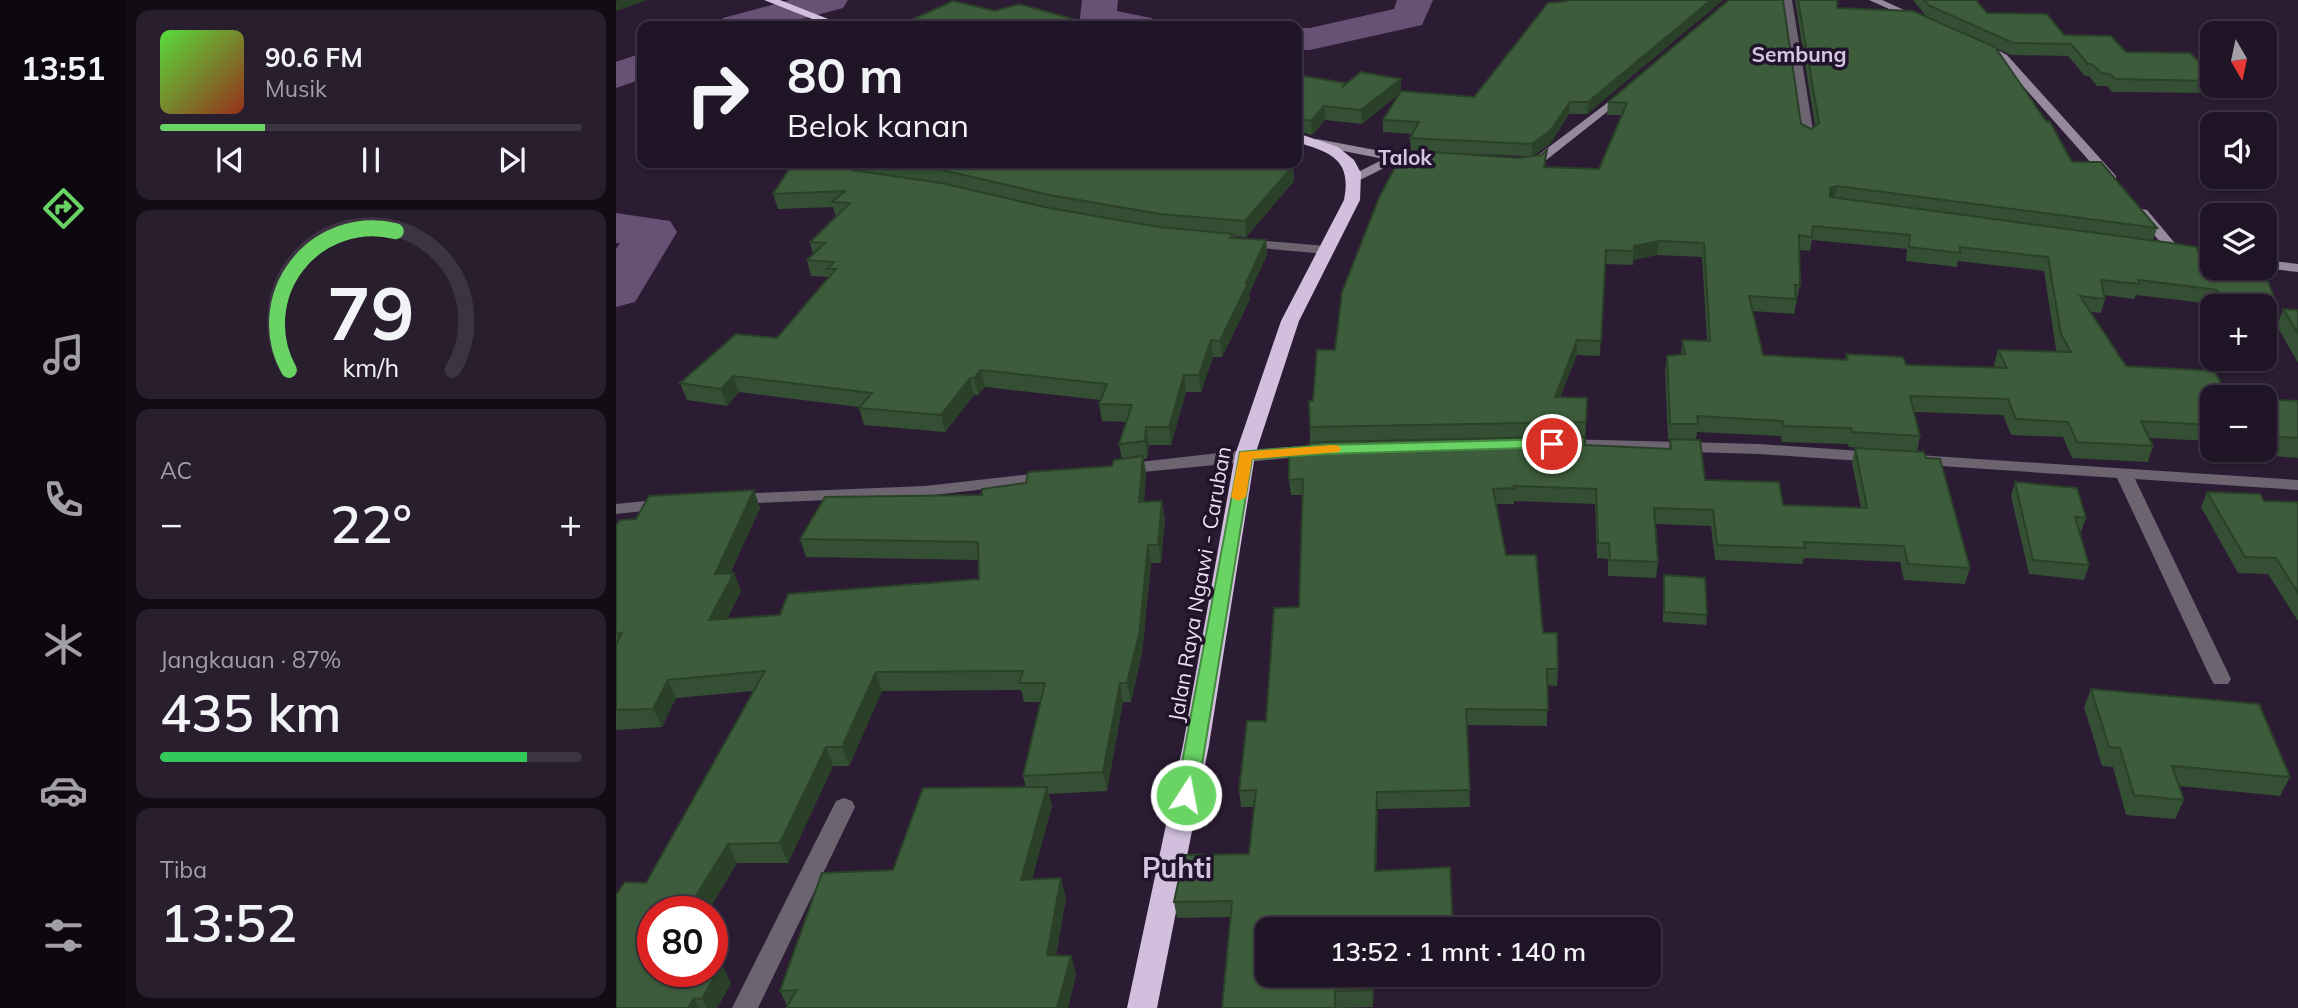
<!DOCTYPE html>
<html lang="id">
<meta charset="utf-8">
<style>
body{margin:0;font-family:Mulish,sans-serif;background:#281e2e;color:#f1f3f6;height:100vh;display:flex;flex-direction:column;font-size:26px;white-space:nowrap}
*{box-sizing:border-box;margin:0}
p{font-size:23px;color:#a29fa7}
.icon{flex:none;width:38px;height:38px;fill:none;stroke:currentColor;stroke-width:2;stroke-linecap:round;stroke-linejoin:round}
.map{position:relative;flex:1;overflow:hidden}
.sheet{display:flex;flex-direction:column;gap:10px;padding:10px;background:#120c15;width:490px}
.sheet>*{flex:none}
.guide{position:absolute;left:21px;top:21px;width:665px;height:147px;border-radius:14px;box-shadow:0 2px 5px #0004,0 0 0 2px #3d3443;background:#201526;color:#f1f3f6;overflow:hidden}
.needle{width:46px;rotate:171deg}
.controls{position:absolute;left:1584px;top:21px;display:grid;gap:14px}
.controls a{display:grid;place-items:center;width:77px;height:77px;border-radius:14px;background:#201526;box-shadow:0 2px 5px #0004,0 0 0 2px #3d3443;font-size:35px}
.speed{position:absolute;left:21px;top:896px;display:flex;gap:14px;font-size:35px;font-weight:700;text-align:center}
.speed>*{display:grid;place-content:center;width:91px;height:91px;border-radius:50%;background:#201526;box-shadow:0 2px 5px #0004,0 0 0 2px #3d3443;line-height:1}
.speed .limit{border:10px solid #d22;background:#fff;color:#111}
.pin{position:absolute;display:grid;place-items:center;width:60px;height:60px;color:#fff;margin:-30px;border:4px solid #fff;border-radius:50%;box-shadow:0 2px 7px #0007}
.me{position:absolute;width:77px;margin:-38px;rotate:11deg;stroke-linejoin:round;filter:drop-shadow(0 0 5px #0008)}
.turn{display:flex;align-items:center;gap:24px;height:147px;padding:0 35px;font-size:32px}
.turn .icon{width:91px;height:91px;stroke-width:2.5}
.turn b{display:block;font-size:49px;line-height:60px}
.big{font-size:52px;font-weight:600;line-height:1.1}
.sheet .tile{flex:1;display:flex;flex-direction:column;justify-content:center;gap:10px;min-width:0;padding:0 24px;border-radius:14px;background:#281e2e}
.sheet .dial{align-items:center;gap:0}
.dial svg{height:182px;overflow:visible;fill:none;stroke:#3d3443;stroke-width:7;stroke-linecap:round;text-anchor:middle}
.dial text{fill:#f1f3f6;stroke:none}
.song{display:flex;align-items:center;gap:21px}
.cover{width:84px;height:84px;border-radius:10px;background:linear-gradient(135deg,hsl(110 70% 55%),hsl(10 70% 35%))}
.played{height:7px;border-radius:4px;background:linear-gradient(90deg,#69d464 25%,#3d3443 25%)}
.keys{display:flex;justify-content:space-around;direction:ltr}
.heat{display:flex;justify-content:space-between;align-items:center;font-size:38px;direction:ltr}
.charge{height:10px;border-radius:5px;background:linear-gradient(90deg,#34c759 87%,#3d3443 0)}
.trip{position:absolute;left:639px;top:917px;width:406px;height:70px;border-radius:14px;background:#201526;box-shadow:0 2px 5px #0004,0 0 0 2px #3d3443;font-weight:600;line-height:70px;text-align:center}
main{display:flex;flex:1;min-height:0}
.tabs{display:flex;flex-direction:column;width:126px;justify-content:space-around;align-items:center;background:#0d080f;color:#a29fa7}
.tabs .icon{width:49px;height:49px}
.tabs .on{color:#69d464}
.tabs b{font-size:32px;color:#f1f3f6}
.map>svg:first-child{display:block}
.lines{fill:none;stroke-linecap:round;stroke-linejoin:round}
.river{fill:#695176;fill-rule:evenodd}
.street{fill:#6c6470;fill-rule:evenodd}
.secondary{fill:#95899c;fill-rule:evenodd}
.highway{fill:#d2bfde;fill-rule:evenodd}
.wall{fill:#344f33;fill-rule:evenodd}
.shaded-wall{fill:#2b4029}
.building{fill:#3d5c3b;stroke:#2b4029;stroke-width:2;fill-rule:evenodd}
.route{fill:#69d464;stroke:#448a41;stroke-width:2}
.slow{fill:#f59e0b}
.labels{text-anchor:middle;stroke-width:7;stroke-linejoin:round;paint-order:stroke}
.far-quarter-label{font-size:21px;font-weight:bold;fill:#d7c4e3;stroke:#211329}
.street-label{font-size:21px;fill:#eae0f0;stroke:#211329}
.near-quarter-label{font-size:28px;font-weight:bold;fill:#d7c4e3;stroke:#211329}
</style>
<main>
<nav class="tabs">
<b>13:51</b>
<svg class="icon on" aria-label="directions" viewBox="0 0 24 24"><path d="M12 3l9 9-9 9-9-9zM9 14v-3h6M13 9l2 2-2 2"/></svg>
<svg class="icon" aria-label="music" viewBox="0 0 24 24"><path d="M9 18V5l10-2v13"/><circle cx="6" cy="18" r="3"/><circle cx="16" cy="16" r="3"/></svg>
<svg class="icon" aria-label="phone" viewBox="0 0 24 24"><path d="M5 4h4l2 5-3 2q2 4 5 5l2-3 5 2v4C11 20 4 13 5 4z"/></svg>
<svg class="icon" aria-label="climate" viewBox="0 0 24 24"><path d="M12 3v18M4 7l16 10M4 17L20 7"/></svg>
<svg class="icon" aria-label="car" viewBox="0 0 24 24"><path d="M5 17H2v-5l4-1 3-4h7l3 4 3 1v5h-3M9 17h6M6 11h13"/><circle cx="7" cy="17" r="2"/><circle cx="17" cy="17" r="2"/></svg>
<svg class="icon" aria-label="filters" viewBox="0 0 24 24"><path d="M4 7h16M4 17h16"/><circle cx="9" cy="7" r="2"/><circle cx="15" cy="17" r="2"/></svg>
</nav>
<section class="sheet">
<div class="tile">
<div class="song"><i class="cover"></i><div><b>90.6 FM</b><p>Musik</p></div></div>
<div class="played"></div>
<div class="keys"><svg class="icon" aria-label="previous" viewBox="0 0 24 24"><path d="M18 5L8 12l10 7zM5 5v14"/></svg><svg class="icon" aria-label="pause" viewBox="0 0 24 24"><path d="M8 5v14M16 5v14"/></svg><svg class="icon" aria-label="next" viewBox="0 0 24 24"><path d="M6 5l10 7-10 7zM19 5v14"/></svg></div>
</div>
<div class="tile dial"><svg viewBox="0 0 100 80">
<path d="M14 69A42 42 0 1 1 86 69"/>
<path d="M14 69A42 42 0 0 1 61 8" stroke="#69d464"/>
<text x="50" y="56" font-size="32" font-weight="700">79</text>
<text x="50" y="72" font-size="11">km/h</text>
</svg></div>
<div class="tile"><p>AC</p>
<div class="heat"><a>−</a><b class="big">22°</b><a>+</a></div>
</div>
<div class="tile"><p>Jangkauan · 87%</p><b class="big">435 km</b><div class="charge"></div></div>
<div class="tile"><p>Tiba</p><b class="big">13:52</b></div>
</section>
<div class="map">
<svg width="1682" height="1008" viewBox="0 0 1682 1008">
<rect width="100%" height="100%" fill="#2b1c33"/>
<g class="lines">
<!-- river -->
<path class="river" d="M174,0h58l-5,8 -67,18h-59l6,-8z
M466,0h36l-1,11 34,7 6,8h-72l-5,-8z
M781,0h36l-11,25 -112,25h-13v-22h13l84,-19z
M26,53v26l-26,9v-26z
M0,213l54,8 7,11 -42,70 -19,5v-58l4,-6h-4z"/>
<!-- street -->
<path class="street" d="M1166,0h10l22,136 -6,3 -6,-3z
M627,239l83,7 7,4 -7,4 -88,-8 -2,-3z
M946,439l197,5 117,8 8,5 -8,5 -117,-8 -203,-6 -2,-4z
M718,444l6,1 2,4 -2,4 -218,21 -8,-5 8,-5 123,-14z
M1302,455l380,25v10l-163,-11 96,200 -3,5h-14l-3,-5 -94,-201 -205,-14 -2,-4z
M433,472l9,5 -3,4 -130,15 -190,8 -9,-5 9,-5 190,-8z
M49,499l9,5 -3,4 -55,6v-10z
M228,798l8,3 3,6 -97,201h-26l101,-201 3,-6z"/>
<!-- secondary -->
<path class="secondary" d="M1253,0h13l42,19 -8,2z
M1361,43h8l22,12 109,121v6h-8l-109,-123 -22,-12z
M1011,88l5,3 -1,2 -91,72 -19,1v-6l12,-1z
M701,139l69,13 38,2 6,4 -6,4 -24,-2 -44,22 -6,-4 2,-3 32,-16 -71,-14 -2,-2z
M1526,209l5,1 32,38 33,4v8l-42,-6 -34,-41z
M1648,260l34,4v8l-35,-4z"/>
<!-- highway -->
<path class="highway" d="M148,0h16l66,26h-16z
M681,133l41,14 16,13 7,13 -1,27 -61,121 -44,134 -46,290 -52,263h-30l56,-263 52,-290 46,-134 63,-121c8,-41 -13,-47 -47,-58z"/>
</g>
<!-- wall -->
<path class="wall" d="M949,0h158l-136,114h-18l-19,30 -17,12 13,7v4l53,2 23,-54h-15l1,-13 121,-102 72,124 10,5 4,-3 -20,-126h42v8l89,8 -13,-16h63l11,13 139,39 86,22v12h6l-3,7 -103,-1 -5,-6h-10l-8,-10h-4l-17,-20 -57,-1 -15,-7 76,114 85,66 -4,12 45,12 79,53 -6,15 -7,-1v-13h-51l-1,-2 -76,-9 -2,4 -30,-4 1,4 -4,14 -10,-1 35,54 86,31v44l-63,-3 4,8 -5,16 -76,-4 -9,-21 -52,-2 -8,-20 -89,-3 6,24 -3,16 9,6 44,110 -5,16 -61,-4 -4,-18 -96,-4 -2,6 -87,-4 -4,-34 -56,-2 3,38 -2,16 -48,-2v-17l-11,-1 -2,-54 -81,-3v3h-18l10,51 37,78 15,36 -1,17 -10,-1v41l-80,-1 3,82 -92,2 -111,120v46h107l-1,32 -37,1h-114l9,-91 -54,1 -3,-16 75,-48 5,-47h-13l-2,-16 27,-70 33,-114 4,-112h-12l-2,-15 21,-29v-24l3,-26 22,-51 76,-200 -1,-12 2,-4 -29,-2v-12l17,-27 -38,31 -37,-4 -13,15 -11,-3 1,14 -5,7v-78l48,10 56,6 73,6 91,-96zM830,153l82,3 -10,2zM1196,240l95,9 -1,12 51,6 1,-6 86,10 12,78 2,3 -60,-2 -4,15 1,3 -89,-3 -60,-11 -1,6 -82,-5 -10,-44 41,3 6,-29 -1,-35 11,1zM1041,255l45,2 5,84 -25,-1 -1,15 -14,1 -2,15 3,68 28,1 1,-8 84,4 1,6 66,2 1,3 68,5 -62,-4 -3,15 9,45 -78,-3 -78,-25 -35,-41 -1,10 -84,-4 2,-47 -27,-1 17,-42 23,1 5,-92 28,1v-5z
M177,163h495l-2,2 7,1 1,15 -48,56 -12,-1 1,2 31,2 1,15 -18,39 1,5 -28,58h-9l-12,35h-15l-15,53h-22l-2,13 -3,1 2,15 -2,28 21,16 -4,45h-10l-9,90 -11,49h-8l-16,89 -58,3 3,12 -20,73 34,19 -10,58h15l5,19 -289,31 -7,-15 113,-121 133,-83 -3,-11 18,-74h-17l-3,-12 -139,1 -33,75h-16l-45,97h-51l-84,108 78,12 -14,25h-101l30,-125 108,-192 -78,7 -14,29 -46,3v-205l138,-35 6,18 -30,65 11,18 -14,28 53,-4 199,-36 -1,-19 -172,-3 -6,-18 226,-56 86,-17 10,-7 -3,-15 8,-22 -25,-1 -3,-17 2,-4 -116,-13 -7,8h-4l-29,37 -81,-7 -5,-18 -120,-15 -12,14 -40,-6 -7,-17 97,-45 52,-61 -18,-1 -4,-16 6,-6 -3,-12 26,-25 -3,-10 -55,2 -5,-15z
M1667,309l15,1v53l-21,-37z
M1648,399l34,2v57l-46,-4 -2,-4h14z
M1399,482l71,36 -5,14h-2l10,33 -5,15 -55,-6 -18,-78z
M1591,492l57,9 34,1v119l-30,-47 -30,-1 -37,-66z
M1048,575l43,40 -1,10 -43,-3v-37z
M1475,689l199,88 -10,19 -101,-10 5,14 -9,19 -49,-4 -13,-48 -11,-1 -18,-59z"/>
<!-- shaded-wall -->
<path class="shaded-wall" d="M4,0h28l-32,11v-10z
M1095,0h12l-136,114 1,-12z
M785,79v13l-39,32 -1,-14z
M954,102l-1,12 -19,30 -18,12v-12z
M708,106l1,14 -13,15 -1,-14z
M685,132l1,14 -5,7v-16z
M233,163h9l2,9 -7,5z
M658,163h14l-14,15z
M677,166l1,15 -48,56 -1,-16z
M1221,186l-3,13 -6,2 2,-13z
M650,240l1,15 -18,39 1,5 -28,58 -2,-16z
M1043,241l-2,14 -24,5 1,-14z
M595,340l2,17 -12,35 -2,-17z
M961,340v15l-23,57 1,-15z
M365,370l4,17 -7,8 -4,-17z
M568,375l2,17 -15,53 -2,-18z
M117,376l6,16 -12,14 -6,-17z
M354,378l4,17 -29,37 -4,-17z
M530,427l3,18 -2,13 -2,-17z
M527,456l3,18 -4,46 -3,-18z
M138,490l6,18 -38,84 -7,-18z
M546,501l3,17 -4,45 -3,-18z
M532,545l3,18 -9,90 -11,49 -4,-19z
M118,573l7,18 -24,47 -8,-18z
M260,672l6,19 -33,75 -7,-19z
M52,680l8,18 -14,29 -9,-18z
M504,683l3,19 -16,89 -4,-19z
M210,747l7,19 -45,97 -8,-20z
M431,787l5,19 -26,94 -5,-20z
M761,792l1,17 -2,79 -1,-17z
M112,844l9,19 -29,49h-22z
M445,878l5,20 -14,77 -5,-20z
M455,956l5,19 -8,33h-11z
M106,964l9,19 -14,25h-10l-5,-9z
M757,975h1l-1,32 -1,-17z
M78,998l5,10h-11z"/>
<!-- building -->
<path class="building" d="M952,0h143l-123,102h-18l-20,29 -18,13 -122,-6 9,-16 -36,-2 18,-29 73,6 74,-94 20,-2z
M1113,0h54l18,124 10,5 8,-6 -21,-123h39v8l76,3 82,36 51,74 4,1 22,40h29l56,66 -320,-42 -7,2v9l334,45 33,5 1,5 14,1v15h51l14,37 -57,-7 -3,-8 -79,-10 1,4 -38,-4 4,19 -25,-3 46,70 88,5 15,26h-17v28l-71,-4 12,25 -76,-4 -9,-20 -52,-3 -8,-20 -98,-3 10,40 -68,-4 -1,-4 -67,-2 -1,-5 -86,-5 1,8h-28l-3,-68 18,-2 -3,-14 28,1 -6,-98 -45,-2 -25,5v5l-28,-1 -5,91 -24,-1 -22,57 32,1 -1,24 -276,5 -1,-26h4l4,-51h18l7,-58 37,-94 25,-48 114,8 23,-3 6,-5 -3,17 55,2 28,-66 -19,-1zM1197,226l97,9 -1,12 51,6v-6l88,10 13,77 10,18 -73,-2 9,18 -101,-3 -3,-8 -57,-3 2,6 -85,-5 -14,-59 47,3 -1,-14h5l-1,-50 13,2z
M1308,0h52l11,13 60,1 17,21 47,1 15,16 64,1 22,21v7l-97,-2 -5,-5 -9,-1 -9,-9h-4l-17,-20 -58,-1 -85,-38z
M337,1l42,10 24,-7 79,22h-200z
M745,72l40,7 -40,31 -37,-4 -13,15 -14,-3v-43l48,8 -3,4z
M177,163h56l3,7 89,13 108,25 110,19 75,7 -4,4 36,2 -20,43h2l-28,58 -9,-1 -12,35h-15l-15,52h-23l-1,14 -26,3 13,-39 -33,-1 8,-20 -126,-14 -7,8h-4l-29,37 -82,-7 13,-15 -139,-17 -12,13 -41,-6 56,-49 41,4 59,-69h-9l7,-7 -27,-2 18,-17 -15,-1 40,-39 -18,-1 13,-11 -72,3z
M275,163h383l-1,1 20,2 -48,55 -85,-7 -110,-19 -108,-25z
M1667,309l15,1v23z
M1648,399l34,2v37l-34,-2z
M937,437h32v8l86,4 -1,-10 30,1 5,40 74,2 4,23 84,3 -12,-60 69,4 2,6 14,1 30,109 -62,-4 -4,-18 -100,-4 1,6 -88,-3 -4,-35 -59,-2 4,54 -48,-2 -1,-17h-11l-2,-54 -82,-3 1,2 -22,1 13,66h30l7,78h14l1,36h-11l1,41 -82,-1 4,81 -93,2 -2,79 75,-4 3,62h-186v46h106l-1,15 -37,1v17h-113l10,-107 -58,1 10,-47 65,-1 7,-64 -17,1 8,-70h19l8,-113 25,-1 4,-128 -14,1v-28l21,-1v-8l14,-1z
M527,456l-4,46 23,-1 -4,44h-10l-9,90 -12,48h-7l-17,89 -80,4 22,-93h-26l4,-12 -147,1 -34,75h-16l-46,96 -52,1 -42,68h-33v59h59v-8l10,1 -20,35 -8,-1 -6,10h-72v-113l9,-13 21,1 119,-212 -97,9 -15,29 -37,1v-66l6,-11 -6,1v-109l1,-1 3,-4 16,-1 13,-23 105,-6 -39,84 19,-1 -25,47 71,-5 8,-21 191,-15 -1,-37 -178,-3 25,-42 157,-2v-6l44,-6 2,-11 84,-6 2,-6z
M1399,482l62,6 9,30 -11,-1 14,48 -56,-5z
M1591,492l53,2 4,7 34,1v91l-22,-35 -31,-1z
M1048,575l41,3 2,37 -43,-3z
M1475,689l168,15 31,73 -118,-11 12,34 -50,-5 -14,-47 -11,-1z
M431,787l-26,93 40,-2 -14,77 24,1 -14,52h-271l11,-18 -17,1 42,-118 71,-3 30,-82z"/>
<!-- route -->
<path class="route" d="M936,439l7,5 -2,3 -232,7 -73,5 -55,336 -3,6 -8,2 -7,-2 -3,-6 64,-343 85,-7z"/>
<!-- slow -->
<path class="slow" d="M717,445l6,1 2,3 -2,3 -87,7 -6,38 -8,4 -7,-4 9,-45z"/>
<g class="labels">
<!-- far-quarter labels -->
<g class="far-quarter-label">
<text x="1183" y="62">Sembung</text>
<text x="789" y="165">Talok</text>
</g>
<!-- street labels -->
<g class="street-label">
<text transform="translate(584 584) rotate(-80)" y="7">Jalan Raya Ngawi - Caruban</text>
</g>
<!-- near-quarter labels -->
<g class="near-quarter-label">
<text x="561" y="878">Puhti</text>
</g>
</g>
</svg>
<div class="controls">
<a><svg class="needle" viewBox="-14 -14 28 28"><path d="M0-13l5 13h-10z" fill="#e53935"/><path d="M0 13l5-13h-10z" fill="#a29fa7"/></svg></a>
<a><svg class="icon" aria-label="sound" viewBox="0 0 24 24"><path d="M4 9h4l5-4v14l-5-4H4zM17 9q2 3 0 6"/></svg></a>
<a><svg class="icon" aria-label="layers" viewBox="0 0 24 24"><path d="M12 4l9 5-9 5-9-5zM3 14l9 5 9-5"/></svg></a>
<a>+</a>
<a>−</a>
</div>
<div class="speed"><div class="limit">80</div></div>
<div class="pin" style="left:936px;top:444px;background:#d93025"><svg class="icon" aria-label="arrive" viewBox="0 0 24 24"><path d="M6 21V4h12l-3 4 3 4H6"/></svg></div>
<svg class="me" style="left:570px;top:795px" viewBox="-20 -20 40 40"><circle r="17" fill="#69d464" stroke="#fff" stroke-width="3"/><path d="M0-11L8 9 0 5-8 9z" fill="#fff"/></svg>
<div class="trip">13:52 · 1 mnt · 140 m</div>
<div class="guide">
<div class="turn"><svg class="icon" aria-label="right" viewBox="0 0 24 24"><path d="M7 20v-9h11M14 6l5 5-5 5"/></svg><div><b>80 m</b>Belok kanan</div></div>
</div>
</div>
</main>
